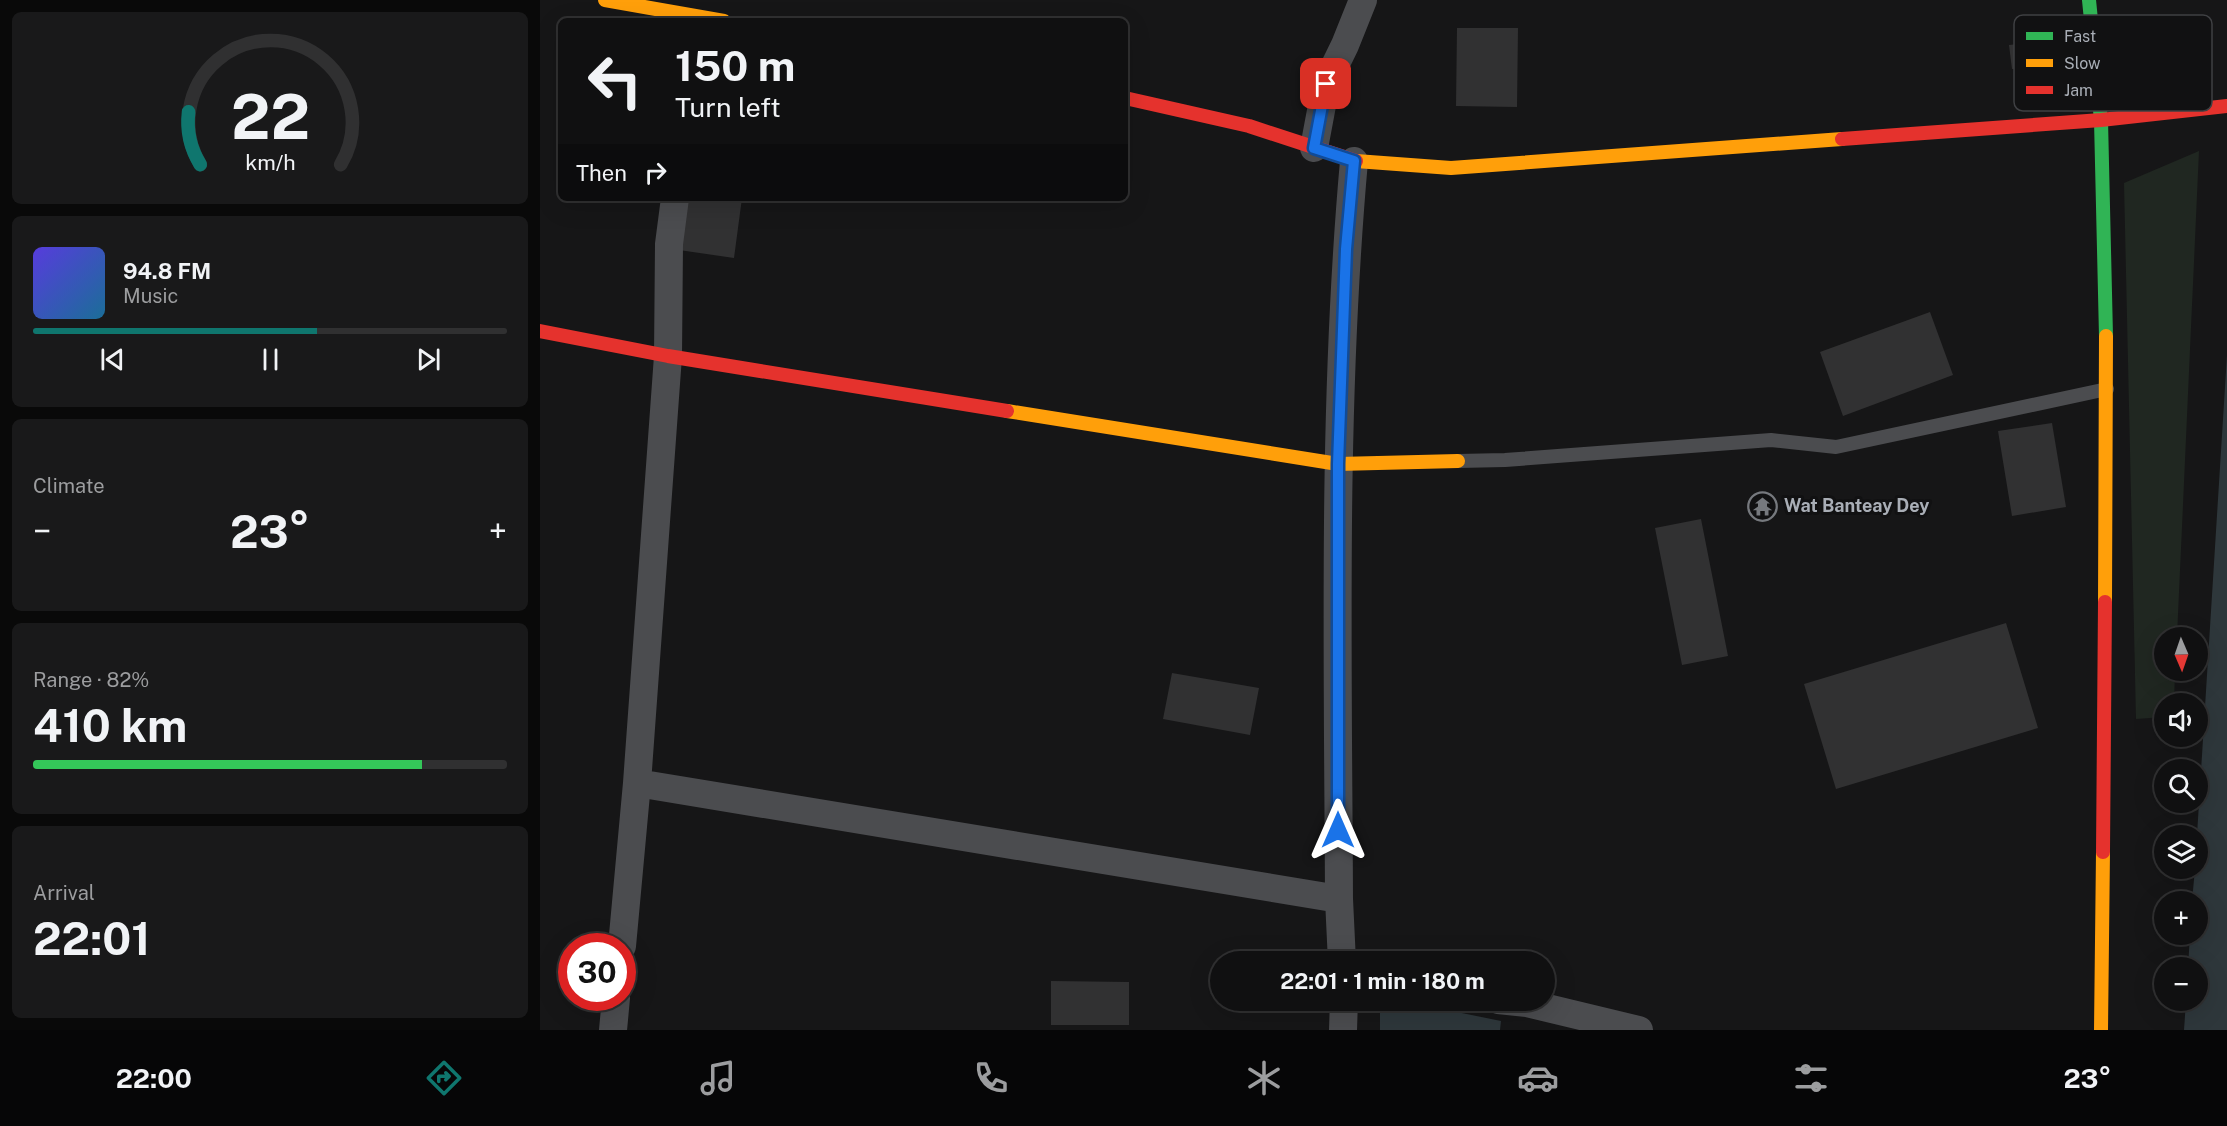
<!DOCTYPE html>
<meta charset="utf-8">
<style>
body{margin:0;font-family:"Public Sans",sans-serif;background:#19191a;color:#f1f3f6;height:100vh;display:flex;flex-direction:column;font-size:22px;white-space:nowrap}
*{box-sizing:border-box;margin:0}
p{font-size:20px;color:#9c9d9f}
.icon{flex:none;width:33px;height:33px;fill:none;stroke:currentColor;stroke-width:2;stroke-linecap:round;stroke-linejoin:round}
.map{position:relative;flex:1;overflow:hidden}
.side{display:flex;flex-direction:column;gap:12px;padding:12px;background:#090909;width:540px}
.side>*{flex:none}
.guide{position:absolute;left:18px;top:18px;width:570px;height:183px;border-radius:9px;box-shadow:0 6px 24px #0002,0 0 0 2px #303031;background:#101011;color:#f1f3f6;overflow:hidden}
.needle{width:39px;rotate:178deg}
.fabs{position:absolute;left:1614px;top:627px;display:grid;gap:12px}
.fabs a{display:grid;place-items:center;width:54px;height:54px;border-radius:50%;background:#101011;box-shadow:0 6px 24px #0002,0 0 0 2px #303031;font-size:30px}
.speed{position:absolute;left:18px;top:933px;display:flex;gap:12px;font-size:30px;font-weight:700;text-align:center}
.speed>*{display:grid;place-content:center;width:78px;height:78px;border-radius:50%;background:#101011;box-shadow:0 6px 24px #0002,0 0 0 2px #303031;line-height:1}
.speed .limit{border:9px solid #d22;background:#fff;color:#111}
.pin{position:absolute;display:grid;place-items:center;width:51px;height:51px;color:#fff;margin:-26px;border-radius:12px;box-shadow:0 3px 9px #0006}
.me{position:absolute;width:66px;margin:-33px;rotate:0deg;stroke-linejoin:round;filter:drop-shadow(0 0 4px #0008)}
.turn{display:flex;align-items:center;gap:21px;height:126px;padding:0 18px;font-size:27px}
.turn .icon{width:78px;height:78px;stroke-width:2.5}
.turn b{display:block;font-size:42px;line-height:51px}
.then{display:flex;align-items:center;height:57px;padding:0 18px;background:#0003;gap:12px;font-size:22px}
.big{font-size:45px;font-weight:700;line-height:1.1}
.side .tile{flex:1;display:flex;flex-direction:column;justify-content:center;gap:9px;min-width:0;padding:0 21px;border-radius:9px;background:#19191a}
.side .dial{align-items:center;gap:0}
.dial svg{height:156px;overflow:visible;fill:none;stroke:#303031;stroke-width:7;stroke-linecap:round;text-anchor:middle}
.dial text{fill:#f1f3f6;stroke:none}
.song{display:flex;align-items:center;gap:18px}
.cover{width:72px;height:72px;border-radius:9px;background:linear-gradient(135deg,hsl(250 70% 55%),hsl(200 70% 35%))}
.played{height:6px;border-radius:3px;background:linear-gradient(90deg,#0f766e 60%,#303031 60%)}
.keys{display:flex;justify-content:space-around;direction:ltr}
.heat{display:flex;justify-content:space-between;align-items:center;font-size:33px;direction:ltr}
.charge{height:9px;border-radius:4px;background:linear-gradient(90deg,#34c759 82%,#303031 0)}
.trip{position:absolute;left:670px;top:951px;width:345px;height:60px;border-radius:30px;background:#101011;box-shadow:0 6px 24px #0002,0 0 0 2px #303031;font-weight:700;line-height:60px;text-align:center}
.dock{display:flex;height:96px;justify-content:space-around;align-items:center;background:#060607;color:#9c9d9f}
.dock .icon{width:42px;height:42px}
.dock .active{color:#0f766e}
.dock b{font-size:27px;color:#f1f3f6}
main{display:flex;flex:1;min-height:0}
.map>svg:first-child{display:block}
.green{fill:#202721}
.water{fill:#2e373b}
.building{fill:#313132}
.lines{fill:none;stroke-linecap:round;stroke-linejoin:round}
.lane{stroke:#4b4c4f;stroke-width:14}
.street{stroke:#4b4c4f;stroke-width:28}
.fast{stroke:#30b455;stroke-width:14}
.slow{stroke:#ff9f0a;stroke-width:14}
.jam{stroke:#e5322d;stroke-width:14}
.route-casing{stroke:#114b97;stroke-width:15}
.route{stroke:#1a73e8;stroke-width:10}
.labels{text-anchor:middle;stroke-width:6;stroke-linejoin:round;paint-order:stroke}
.poi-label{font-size:18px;font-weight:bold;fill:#a9aeb6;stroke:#111112;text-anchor:start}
.key{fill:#111112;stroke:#3f4043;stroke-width:1.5}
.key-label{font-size:16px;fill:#a9aeb6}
</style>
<main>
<section class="side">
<div class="tile dial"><svg viewBox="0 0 100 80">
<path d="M14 69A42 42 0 1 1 86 69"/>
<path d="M14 69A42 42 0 0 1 8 42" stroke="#0f766e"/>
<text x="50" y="56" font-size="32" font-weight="700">22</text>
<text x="50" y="72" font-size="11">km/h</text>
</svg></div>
<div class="tile">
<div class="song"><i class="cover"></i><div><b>94.8 FM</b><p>Music</p></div></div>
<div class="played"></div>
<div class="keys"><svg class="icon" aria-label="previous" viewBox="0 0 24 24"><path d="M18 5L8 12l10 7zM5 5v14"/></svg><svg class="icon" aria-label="pause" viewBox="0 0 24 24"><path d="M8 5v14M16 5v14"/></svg><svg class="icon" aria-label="next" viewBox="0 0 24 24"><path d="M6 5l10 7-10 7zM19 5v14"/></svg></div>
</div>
<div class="tile"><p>Climate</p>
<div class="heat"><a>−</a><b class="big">23°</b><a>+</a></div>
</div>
<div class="tile"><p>Range · 82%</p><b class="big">410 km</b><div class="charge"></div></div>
<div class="tile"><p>Arrival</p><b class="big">22:01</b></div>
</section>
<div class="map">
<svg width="1687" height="1030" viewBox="0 0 1687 1030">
<rect width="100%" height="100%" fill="#161617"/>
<!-- green -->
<path class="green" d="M1659,151l-22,486 -13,1v32l11,1 -1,32 -10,1v13l-28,2 -12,-536z"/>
<!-- water -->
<path class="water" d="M1687,355v675h-43l2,-29 12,-1v-32l-10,-1 2,-32 8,-1v-32l-6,-1 3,-32 3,-1 -1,-33z
M907,1010l54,11 -1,9h-120v-17z"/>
<!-- building -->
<path class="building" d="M917,28h61l-1,79 -61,-1z
M1527,39l3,23 -58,7 -3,-24z
M147,198h55l-8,60 -55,-8z
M1390,312l23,63 -110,41 -23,-64z
M1512,423l14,84 -54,9 -14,-85z
M1161,519l27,137 -46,9 -27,-137z
M1466,623l32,105 -202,61 -32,-105z
M632,673l87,15 -9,47 -87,-16z
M835,950l60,2v10h-60z
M511,981l78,1v43h-78z"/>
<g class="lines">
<!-- lane -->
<path class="lane" d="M918,461l47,-1 266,-20 65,7 271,-58"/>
<!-- street -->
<path class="street" d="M774,148l12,-64 19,-39 18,-45
M97,783l702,116
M82,946l15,-163 31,-427 1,-112 6,-46
M802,962l-3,-63c-1,-246 -7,-493 15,-738
M958,1000l29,3 112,27
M73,1030l3,-32
M803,1030l1,-30"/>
<!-- fast -->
<path class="fast" d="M1549,0l12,120 5,216"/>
<!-- slow -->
<path class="slow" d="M65,0l119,21
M816,161l95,7 391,-29
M467,411l331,53 120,-3
M1565,602l1,-266
M1561,1030l2,-178"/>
<!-- jam -->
<path class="jam" d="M585,98l124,28 107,35
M1302,139l259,-19 126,-14
M0,331l128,25 339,55
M1563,852l2,-250"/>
</g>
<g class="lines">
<defs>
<path id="route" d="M786,84l-12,64 40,13 -8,88 -8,215v366"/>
</defs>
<!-- route casing -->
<use href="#route" class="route-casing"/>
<!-- route -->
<use href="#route" class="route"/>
</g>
<!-- icons -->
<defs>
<symbol id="temple-ring" viewBox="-11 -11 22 22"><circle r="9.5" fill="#111112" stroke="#76797e" stroke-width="1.5"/><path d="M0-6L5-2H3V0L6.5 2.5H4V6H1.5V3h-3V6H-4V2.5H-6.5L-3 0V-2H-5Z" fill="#76797e"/></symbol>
</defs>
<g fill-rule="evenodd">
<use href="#temple-ring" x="1206" y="490" width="33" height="33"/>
</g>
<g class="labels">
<!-- poi labels -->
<g class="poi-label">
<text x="1244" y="512">Wat Banteay Dey</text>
</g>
</g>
<!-- legend -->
<rect x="1474" y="15" width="198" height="96" rx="9" class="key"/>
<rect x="1486" y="32" width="27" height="8" fill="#30b455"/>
<rect x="1486" y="59" width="27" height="8" fill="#ff9f0a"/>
<rect x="1486" y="86" width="27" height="8" fill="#e5322d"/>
<g class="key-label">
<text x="1524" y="42">Fast</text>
<text x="1524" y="69">Slow</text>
<text x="1524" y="96">Jam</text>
</g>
</svg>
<div class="fabs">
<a><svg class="needle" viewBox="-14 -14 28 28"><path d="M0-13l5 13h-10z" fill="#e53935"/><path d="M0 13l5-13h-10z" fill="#9c9d9f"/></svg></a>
<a><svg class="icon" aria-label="sound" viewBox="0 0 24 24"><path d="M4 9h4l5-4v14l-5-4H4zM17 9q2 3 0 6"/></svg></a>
<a><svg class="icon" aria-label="search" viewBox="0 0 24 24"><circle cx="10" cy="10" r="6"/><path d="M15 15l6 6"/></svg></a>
<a><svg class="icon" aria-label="layers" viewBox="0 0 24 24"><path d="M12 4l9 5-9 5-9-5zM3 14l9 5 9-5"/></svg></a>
<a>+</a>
<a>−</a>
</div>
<div class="speed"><div class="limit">30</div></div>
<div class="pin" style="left:786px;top:84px;background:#d93025"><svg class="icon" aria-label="arrive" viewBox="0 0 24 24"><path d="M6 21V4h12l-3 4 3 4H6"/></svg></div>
<svg class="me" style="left:798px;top:830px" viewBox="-20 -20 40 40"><path d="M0-17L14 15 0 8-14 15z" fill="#1a73e8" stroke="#fff" stroke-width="4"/></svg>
<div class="trip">22:01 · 1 min · 180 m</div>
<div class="guide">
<div class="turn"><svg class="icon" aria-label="left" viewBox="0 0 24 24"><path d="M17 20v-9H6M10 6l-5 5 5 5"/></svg><div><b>150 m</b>Turn left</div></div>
<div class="then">Then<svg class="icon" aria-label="right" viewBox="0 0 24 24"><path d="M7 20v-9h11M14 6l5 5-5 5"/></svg></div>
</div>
</div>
</main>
<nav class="dock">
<b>22:00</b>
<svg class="icon active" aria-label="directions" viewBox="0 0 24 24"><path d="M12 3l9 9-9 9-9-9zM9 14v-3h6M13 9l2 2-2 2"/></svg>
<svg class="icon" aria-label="music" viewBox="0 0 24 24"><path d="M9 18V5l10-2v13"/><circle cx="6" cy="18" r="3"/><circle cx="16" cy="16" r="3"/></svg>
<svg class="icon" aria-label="phone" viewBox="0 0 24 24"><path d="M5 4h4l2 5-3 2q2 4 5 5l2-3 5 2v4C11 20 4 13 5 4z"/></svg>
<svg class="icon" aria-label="climate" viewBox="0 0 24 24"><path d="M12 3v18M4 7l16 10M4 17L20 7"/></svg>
<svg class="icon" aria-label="car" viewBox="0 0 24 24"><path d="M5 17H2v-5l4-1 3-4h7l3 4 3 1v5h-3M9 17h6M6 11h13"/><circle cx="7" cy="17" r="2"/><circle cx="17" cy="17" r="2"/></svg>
<svg class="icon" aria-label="filters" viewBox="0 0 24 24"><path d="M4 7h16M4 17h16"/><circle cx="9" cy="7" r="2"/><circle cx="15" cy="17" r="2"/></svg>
<b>23°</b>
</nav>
